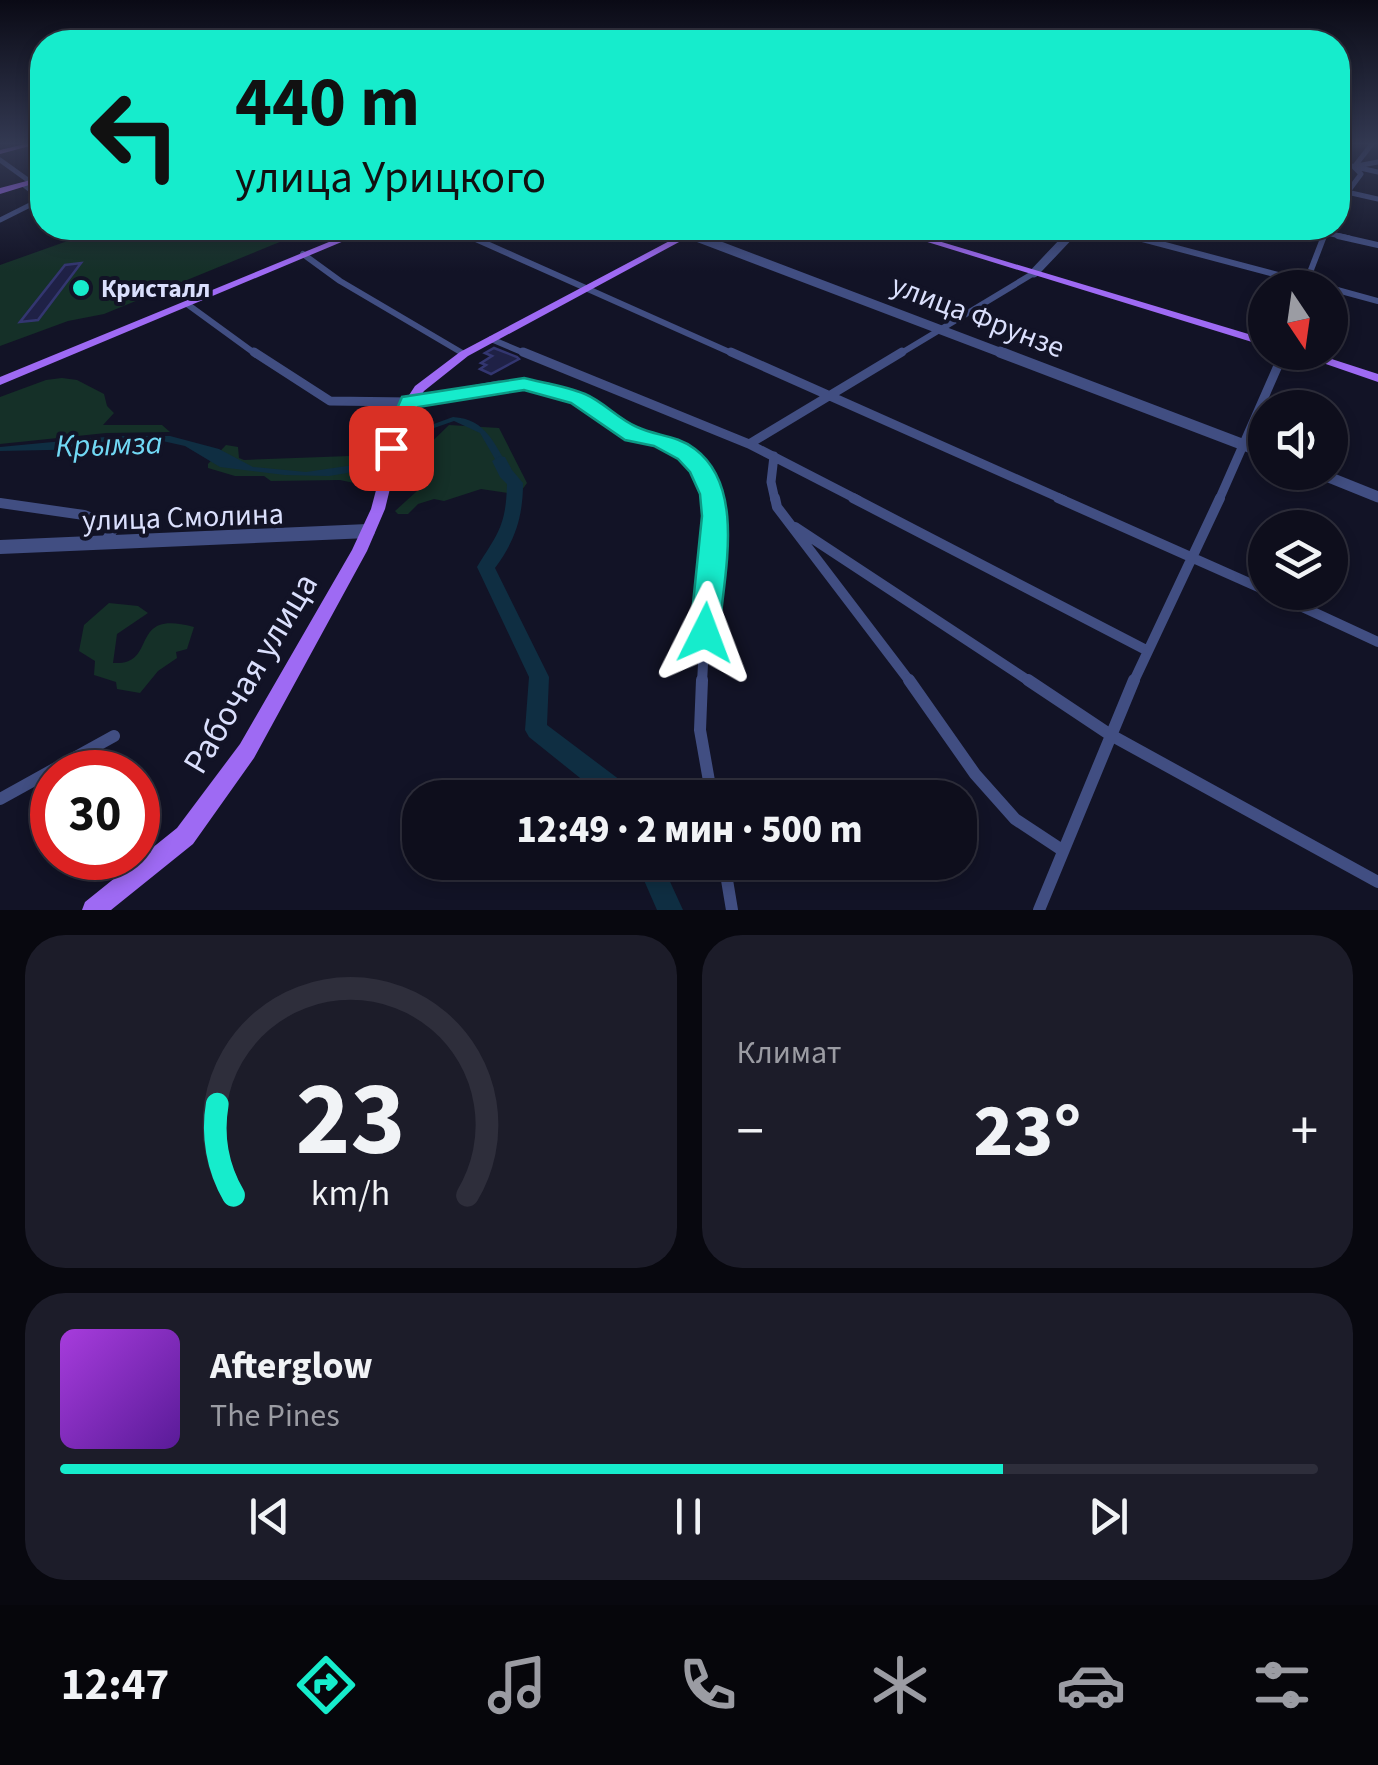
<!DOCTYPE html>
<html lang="ru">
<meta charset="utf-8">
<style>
body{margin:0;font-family:"Source Sans 3",sans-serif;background:#1c1c29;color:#f1f3f6;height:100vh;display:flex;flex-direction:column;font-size:38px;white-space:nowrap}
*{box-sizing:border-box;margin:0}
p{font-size:32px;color:#9b9ca3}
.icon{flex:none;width:55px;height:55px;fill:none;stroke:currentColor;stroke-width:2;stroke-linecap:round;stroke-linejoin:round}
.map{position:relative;height:910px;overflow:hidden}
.details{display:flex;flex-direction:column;gap:25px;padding:25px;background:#08080f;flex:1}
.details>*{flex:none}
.hud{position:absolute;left:30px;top:30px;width:1320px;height:210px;border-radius:40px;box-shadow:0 5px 15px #0003,0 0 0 2px #2e2e3b;background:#16eccc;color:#111;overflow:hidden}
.needle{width:65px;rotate:167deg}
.tools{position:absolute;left:1248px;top:270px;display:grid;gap:20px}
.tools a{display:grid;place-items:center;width:100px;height:100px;border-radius:50%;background:#0e0e1c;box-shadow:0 5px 15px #0003,0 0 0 2px #2e2e3b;font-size:50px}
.speed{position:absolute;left:30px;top:750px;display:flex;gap:20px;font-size:50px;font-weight:700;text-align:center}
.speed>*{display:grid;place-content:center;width:130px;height:130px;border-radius:50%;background:#0e0e1c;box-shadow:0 5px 15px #0003,0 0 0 2px #2e2e3b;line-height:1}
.speed .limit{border:15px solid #d22;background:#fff;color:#111}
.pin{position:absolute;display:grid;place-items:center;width:85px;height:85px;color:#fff;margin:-42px;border-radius:20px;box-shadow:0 5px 15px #0006}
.me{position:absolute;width:110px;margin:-55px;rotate:3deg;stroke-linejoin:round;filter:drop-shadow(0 0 8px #0008)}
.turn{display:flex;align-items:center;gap:35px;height:210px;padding:0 40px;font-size:45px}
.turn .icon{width:130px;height:130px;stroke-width:2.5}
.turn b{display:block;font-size:70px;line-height:85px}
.big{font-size:75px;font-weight:800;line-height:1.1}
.details .widget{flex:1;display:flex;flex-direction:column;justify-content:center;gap:15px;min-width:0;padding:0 35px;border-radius:40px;background:#1c1c29}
.details .dial{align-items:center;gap:0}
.dial svg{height:260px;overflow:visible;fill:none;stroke:#2e2e3b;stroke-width:7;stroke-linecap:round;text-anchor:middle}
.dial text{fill:#f1f3f6;stroke:none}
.song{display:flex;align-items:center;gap:30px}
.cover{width:120px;height:120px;border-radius:15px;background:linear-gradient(135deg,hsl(280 70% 55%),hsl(270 70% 35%))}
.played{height:10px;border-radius:5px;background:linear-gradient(90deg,#16eccc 75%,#2e2e3b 75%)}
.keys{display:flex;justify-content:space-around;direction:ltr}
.heat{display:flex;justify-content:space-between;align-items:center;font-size:55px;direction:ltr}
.details .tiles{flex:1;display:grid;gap:25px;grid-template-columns:1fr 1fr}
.widget:last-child{grid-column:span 2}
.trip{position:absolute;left:402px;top:780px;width:575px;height:100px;border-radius:40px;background:#0e0e1c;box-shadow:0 5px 15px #0003,0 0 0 2px #2e2e3b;font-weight:800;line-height:100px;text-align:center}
.menu{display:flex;height:160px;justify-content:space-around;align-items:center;background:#06060b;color:#9b9ca3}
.menu .icon{width:70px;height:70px}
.menu .on{color:#16eccc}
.menu b{font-size:45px;color:#f1f3f6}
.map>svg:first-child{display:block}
.green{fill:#153028}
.water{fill:#0f2e42}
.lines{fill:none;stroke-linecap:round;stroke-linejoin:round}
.river{fill:#0f2e42;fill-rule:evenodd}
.building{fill:#1f2146;stroke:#333670;stroke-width:2.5}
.minor-far4{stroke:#414e82;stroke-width:5}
.minor-far3{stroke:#414e82;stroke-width:6}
.minor-far2{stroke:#414e82;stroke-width:9}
.minor-far1{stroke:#414e82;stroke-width:10}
.minor{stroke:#414e82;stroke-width:12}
.tertiary-far3{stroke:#414e82;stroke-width:6}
.tertiary-far2{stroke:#414e82;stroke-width:9}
.tertiary-far1{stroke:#414e82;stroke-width:11}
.tertiary{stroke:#414e82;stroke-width:14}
.primary{fill:#9e6af3;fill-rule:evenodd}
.route{fill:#16eccc;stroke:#0e9985;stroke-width:2.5}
.poi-dot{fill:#16eccc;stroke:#121326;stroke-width:4}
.labels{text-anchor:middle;stroke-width:8;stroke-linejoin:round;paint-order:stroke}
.far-poi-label{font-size:25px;font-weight:bold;fill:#dadffc;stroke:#121326;text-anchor:start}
.street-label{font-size:30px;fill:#dadffc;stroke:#121326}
.water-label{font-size:32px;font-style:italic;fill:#71d8f4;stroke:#121326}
.near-street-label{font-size:35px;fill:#dadffc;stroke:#121326}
</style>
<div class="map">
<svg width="1378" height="910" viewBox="0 0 1378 910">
<rect width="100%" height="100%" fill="#121326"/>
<!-- green -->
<path class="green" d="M104,228h210l-210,86 -36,7 -68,25v-81z
M62,378l15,2 27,14 3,12 7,7 -11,12h59l8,7 -64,1 -106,11v-47l46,-17z
M449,425l50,3 28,55 -5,7 -14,3 -27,-4 -37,12 -10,-2 -16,5 -10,10h-10l-3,-3 32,-29 -1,-10 -18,-1 2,-8z
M226,445l12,2 1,11 5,2 106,-4 19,-7 7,8v14l-8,11 -9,2 -19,-4 -69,1 -7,-5h-29l-27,-8v-4z
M109,603l29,3 10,7 -31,21 -4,29c47,3 13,-55 81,-36l-7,22 -11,3 1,6 -19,13 -18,22 -23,-4 -1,-7 -22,-7 1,-14 -16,-10 5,-26z"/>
<!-- water -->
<path class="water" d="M453,417c36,2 42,31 60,57l-7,4 -26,-45 -26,-12 -20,7 -37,37 -68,11 -44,-1 -65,-8 -35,-21 -27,-6 -62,9 -96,2v-4l116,-11h54l49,13 34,18 53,5 55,-8 46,-17 24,-22z"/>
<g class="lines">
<!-- river -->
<path class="river" d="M500,456l5,1 7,13 11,13c0,34 -8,58 -28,85l54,109 -2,48 73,55 8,18h-23l-76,-61 -4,-7 4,-53 -52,-110c21,-34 29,-41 30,-83l-7,-7 -8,-16z
M636,862h25l22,48h-26z"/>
</g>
<!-- building -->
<path class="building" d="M81,263l-43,57 -18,2 45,-57z
M494,348l23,9 2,2 -28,15 -11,-5 6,-4 -5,-2 11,-7 -7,-3z"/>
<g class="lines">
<!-- minor-far4 -->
<path class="minor-far4" d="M0,160l32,23
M1338,163l40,9
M1357,166l21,-4
M1354,167l18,-23
M1338,190l40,9
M1338,205l23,-31 -7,-7
M0,220l42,-21 -18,-14
M452,228l23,10
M1102,228l38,10
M1305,228l44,10
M1323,238l3,-8"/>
<!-- minor-far3 -->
<path class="minor-far3" d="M469,236l267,119
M1131,236l196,52
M1338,236l40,9
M303,254l37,27 124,73
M1304,288l20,-52
M1330,288l48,13
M187,304l70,51
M491,339l38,16
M898,355l136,-82"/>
<!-- minor-far2 -->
<path class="minor-far2" d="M254,352l76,49 80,1 89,-17 49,2 30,11 55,37 27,4 36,23 17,38
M523,352l226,92 109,56
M731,352l333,148
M749,444l153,-92
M774,456l-3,26 4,18
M1219,500l65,-148"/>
<!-- minor-far1 -->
<path class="minor-far1" d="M775,498l2,9 134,176
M853,498l295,153
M1058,498l207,92
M0,503l84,12 31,12 -11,16
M795,527l237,156
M1270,592l108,50
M702,683l10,-185
M1133,683l87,-185"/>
<!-- minor -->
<path class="minor" d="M702,680l-2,50 12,68
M909,680l66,94 40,45 47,31
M1028,680l81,54 269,148
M0,799l114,-63
M724,862l8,48
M1039,910l95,-230"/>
<!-- tertiary-far3 -->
<path class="tertiary-far3" d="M674,228l27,10
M1067,238l9,-10"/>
<!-- tertiary-far2 -->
<path class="tertiary-far2" d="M694,236l313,119
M1034,273l35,-37"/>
<!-- tertiary-far1 -->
<path class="tertiary-far1" d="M1000,352l265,101
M1316,472l62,25"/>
<!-- tertiary -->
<path class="tertiary" d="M0,547l368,-16"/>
<!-- primary -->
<path class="primary" d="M25,144h12l-37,10v-4z
M42,177v4l-42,13v-6z
M363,228h12l-375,157v-8z
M694,228h11l-237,128 -44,35 -16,24 -23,94 -18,42 -113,207 -61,86 -82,66h-29l3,-8 92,-74 63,-84 112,-194 19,-41 25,-94 19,-29 45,-34z
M882,228h13l370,111v7z
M1291,352h19l68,22v8z"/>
</g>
<!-- sky -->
<linearGradient id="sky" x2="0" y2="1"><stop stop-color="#0a0a15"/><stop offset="0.53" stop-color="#333952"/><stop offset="1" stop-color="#333952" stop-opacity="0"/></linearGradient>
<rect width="1378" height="271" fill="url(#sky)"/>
<!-- route -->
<path class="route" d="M524,378c20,5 42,8 61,16 19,8 33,25 52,33 19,9 40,8 58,22 52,39 28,129 24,184l-4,9 -10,3 -10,-3 -5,-9 12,-117 -2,-22 -10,-22 -12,-13 -24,-13 -29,-6 -54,-37 -47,-13 -106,17 -19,46 -8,2 -11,-7 22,-51z"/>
<!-- markers -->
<circle class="poi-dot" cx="81" cy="288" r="10"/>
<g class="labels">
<!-- far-poi labels -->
<g class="far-poi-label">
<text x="101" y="297">Кристалл</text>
</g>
<!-- street labels -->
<g class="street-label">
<text transform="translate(978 316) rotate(21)" y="10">улица Фрунзе</text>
<text transform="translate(183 517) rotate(-2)" y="10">улица Смолина</text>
</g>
<!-- water labels -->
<g class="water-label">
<text transform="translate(109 444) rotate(-2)" y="11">Крымза</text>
</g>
<!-- near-street labels -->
<g class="near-street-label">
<text transform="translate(250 673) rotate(-59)" y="12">Рабочая улица</text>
</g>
</g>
</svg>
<div class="tools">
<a><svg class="needle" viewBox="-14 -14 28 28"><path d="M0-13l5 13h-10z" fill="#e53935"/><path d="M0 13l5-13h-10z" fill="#9b9ca3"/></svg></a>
<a><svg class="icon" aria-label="sound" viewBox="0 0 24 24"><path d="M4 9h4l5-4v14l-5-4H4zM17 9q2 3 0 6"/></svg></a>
<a><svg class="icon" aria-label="layers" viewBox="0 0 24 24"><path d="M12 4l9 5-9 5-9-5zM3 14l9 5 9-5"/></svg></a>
</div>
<div class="speed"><div class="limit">30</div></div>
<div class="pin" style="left:391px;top:448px;background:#d93025"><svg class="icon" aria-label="arrive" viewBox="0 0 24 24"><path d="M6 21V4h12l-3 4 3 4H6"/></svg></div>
<svg class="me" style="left:705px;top:633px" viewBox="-20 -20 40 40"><path d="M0-17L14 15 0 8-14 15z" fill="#16eccc" stroke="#fff" stroke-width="4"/></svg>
<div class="trip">12:49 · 2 мин · 500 m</div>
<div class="hud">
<div class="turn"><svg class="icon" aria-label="left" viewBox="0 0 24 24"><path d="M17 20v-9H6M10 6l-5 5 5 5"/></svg><div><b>440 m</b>улица Урицкого</div></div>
</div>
</div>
<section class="details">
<div class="tiles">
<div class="widget dial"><svg viewBox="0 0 100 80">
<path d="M14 69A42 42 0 1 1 86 69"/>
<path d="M14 69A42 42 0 0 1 9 41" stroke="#16eccc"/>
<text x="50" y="56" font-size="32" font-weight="700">23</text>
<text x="50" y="72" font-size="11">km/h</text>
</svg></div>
<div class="widget"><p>Климат</p>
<div class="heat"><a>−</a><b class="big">23°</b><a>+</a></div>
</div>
<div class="widget">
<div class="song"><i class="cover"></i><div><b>Afterglow</b><p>The Pines</p></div></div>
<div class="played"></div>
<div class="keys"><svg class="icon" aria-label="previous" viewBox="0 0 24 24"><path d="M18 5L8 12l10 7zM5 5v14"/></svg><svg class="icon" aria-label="pause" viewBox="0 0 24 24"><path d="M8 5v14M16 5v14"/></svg><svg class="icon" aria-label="next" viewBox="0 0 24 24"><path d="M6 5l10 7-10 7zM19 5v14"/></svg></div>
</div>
</div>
</section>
<nav class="menu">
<b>12:47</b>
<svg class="icon on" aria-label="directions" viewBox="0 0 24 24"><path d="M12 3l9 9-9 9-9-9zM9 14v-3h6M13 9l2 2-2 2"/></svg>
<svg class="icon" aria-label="music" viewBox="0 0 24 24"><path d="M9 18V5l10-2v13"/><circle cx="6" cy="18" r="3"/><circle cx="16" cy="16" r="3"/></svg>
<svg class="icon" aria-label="phone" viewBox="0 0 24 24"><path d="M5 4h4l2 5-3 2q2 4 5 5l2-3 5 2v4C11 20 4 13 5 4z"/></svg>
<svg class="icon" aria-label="climate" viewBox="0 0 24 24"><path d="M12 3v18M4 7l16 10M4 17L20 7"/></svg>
<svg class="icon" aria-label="car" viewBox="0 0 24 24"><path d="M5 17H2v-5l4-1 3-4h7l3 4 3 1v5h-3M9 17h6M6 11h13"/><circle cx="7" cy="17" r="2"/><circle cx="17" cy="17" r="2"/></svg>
<svg class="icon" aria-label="filters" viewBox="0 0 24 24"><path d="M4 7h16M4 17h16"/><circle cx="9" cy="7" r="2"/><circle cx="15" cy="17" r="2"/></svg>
</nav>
